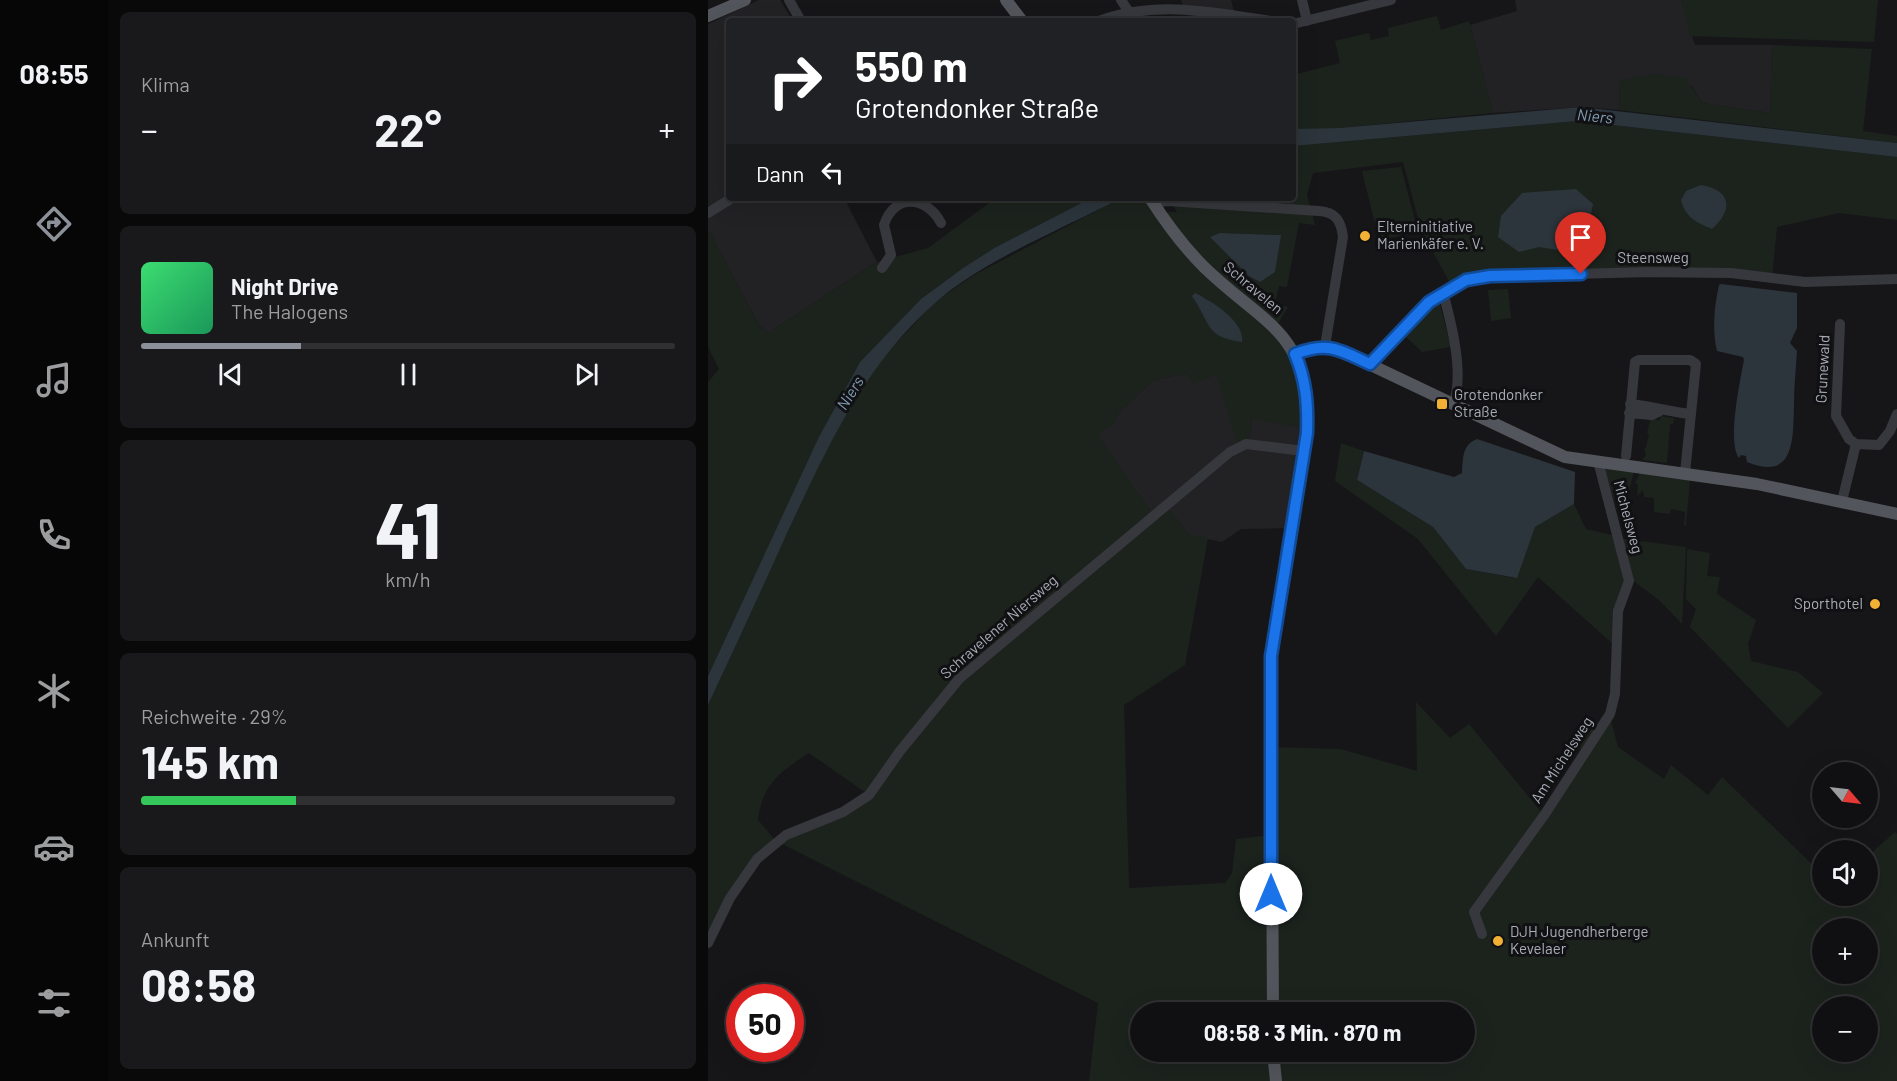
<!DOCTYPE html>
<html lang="de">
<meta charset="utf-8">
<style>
body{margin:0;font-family:Barlow,sans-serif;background:#19191b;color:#f1f3f6;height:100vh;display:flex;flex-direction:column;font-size:22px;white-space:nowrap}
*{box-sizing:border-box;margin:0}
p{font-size:20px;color:#9c9d9f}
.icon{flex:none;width:33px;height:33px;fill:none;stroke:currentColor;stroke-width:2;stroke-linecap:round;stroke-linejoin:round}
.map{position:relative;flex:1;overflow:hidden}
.drawer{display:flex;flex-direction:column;gap:12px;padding:12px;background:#09090a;width:600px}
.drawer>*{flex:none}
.banner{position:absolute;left:18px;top:18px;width:570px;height:183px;border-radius:6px;box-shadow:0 6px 24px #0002,0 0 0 2px #303032;background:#202124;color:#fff;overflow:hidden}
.needle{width:39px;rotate:118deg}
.buttons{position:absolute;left:1104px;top:762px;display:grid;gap:12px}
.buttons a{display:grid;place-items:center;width:66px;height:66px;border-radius:50%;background:#101012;box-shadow:0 6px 24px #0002,0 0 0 2px #303032;font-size:30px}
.speed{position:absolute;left:18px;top:984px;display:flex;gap:12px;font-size:30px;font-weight:700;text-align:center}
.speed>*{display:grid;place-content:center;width:78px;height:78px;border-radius:50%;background:#101012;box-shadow:0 6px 24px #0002,0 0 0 2px #303032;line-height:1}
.speed .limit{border:9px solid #d22;background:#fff;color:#111}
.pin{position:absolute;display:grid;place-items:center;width:51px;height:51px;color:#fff;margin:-62px -26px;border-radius:50% 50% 50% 0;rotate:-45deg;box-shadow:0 0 6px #0007}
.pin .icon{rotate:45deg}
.me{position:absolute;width:66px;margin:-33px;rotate:0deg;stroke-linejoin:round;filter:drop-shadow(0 0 4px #0008)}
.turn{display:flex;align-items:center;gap:21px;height:126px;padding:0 30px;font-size:27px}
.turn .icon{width:78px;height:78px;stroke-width:2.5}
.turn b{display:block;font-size:42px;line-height:51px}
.then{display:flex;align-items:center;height:57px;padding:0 30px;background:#0003;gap:12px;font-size:22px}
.big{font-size:45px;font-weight:700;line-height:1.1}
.drawer .widget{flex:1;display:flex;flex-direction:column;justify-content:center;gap:9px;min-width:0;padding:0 21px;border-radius:9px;background:#19191b}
.drawer .dial{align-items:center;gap:0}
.dial b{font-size:78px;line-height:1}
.song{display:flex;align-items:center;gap:18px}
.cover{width:72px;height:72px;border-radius:9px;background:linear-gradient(135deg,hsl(140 70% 55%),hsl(150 70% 35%))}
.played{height:6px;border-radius:3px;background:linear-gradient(90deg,#8c9099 30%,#303032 30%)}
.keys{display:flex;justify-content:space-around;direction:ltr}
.heat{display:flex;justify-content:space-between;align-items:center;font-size:33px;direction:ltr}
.charge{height:9px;border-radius:4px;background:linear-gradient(90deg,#34c759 29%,#303032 0)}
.trip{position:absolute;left:422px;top:1002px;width:345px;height:60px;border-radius:30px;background:#101012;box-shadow:0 6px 24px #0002,0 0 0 2px #303032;font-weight:700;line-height:60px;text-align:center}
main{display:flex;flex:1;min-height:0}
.menu{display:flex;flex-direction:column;width:108px;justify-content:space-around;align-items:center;background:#060607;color:#9c9d9f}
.menu .icon{width:42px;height:42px}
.menu .selected{color:#8c9099}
.menu b{font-size:27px;color:#f1f3f6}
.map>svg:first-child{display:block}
.built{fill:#222225}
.green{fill:#1c231d;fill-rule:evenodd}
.water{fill:#2c353c}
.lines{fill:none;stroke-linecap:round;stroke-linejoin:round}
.minor{stroke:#37383d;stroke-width:10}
.major{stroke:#53555c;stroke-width:12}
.route-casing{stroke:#114b97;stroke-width:15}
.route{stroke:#1a73e8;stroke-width:10}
.poi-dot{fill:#f2b134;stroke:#111113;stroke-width:2}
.labels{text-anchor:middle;stroke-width:6;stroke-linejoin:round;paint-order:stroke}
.poi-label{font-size:15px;fill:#a8adb8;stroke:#111113;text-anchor:start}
.street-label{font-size:15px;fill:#a8adb8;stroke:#111113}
.water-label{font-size:16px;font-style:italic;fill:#7f9bb3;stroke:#111113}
</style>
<main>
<nav class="menu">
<b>08:55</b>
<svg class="icon selected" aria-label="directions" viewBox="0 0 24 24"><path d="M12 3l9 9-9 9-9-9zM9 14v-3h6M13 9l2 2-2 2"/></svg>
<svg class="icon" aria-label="music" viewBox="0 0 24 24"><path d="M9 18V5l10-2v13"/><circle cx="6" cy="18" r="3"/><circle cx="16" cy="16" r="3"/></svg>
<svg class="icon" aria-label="phone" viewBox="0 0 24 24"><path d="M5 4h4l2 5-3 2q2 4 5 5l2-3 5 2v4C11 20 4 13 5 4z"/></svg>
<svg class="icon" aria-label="climate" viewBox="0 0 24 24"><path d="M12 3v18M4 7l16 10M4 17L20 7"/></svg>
<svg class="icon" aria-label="car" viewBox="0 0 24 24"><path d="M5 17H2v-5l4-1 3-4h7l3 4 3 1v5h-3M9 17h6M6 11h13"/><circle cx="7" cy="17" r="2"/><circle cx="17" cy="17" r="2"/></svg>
<svg class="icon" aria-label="filters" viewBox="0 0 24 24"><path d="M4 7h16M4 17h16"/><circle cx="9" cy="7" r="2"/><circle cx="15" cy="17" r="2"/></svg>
</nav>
<section class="drawer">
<div class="widget"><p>Klima</p>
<div class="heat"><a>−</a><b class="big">22°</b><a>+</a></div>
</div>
<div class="widget">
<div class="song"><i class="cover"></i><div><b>Night Drive</b><p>The Halogens</p></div></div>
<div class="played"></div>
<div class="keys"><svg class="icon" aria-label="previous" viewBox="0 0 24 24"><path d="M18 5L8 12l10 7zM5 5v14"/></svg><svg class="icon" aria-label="pause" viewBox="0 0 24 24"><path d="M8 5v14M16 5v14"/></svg><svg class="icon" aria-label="next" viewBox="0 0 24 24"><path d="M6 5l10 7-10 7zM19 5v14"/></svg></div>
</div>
<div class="widget dial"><b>41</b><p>km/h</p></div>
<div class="widget"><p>Reichweite · 29%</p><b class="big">145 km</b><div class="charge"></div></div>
<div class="widget"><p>Ankunft</p><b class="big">08:58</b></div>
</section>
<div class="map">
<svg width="1189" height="1081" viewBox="0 0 1189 1081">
<rect width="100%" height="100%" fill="#161618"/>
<!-- built -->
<path class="built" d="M51,0h21l13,21h-64v177h115l33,64 -109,71 -9,-8 -49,-92 -2,1v-210z
M473,0h50l3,11 -51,-6z
M807,0h166l14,45h77l-2,68 -68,-10 -10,-17 -72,-6 -1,30 -38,-3 -88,6 -23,-88 47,-14z
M479,373l6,10 23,-9 32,73 4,-29 55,10 -16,100 -50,1 -19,13 -33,-7 -23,-29 -12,10 -57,-81 17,-12 4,-10 36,-33z"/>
<!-- green -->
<path class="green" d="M973,0h197l-4,42 -184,-6z
M729,16l4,14 28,-9 24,92 -154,15 -46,2v-55l47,-12 -5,-22 34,-8 2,7 18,-4 -1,-8z
M1064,45l100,4 -9,82 34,5v7l-278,-33 1,-30 35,-6 31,4 16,25 68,10z
M869,121l320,36v63l-58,-7 -62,14 -5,51 -282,-2 -38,11 -31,-58 -18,-67 -90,11 -6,22 8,30 -16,-2 -12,64 -8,-1 -4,18 13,3 -12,20 21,44 10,57 -55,-9 -4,28 -10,1 -22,-74 -23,10 -6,-11 -33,7 -36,33 -4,10 -16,12 56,81 12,-10 23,29 19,3 -23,127 -61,40 5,183 96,-5 7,-10 4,-34 35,-4v-88l70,2 76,22 -1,-69 34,36 19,-14 78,95 36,-66 -9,-11 8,-12 29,-10 7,27 46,32 7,-14 37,30 14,-18 100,97v22h46v-40l27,-24 2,2v247h-808l9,-78 -322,-162 -19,18 -49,83v-237l115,-250 27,-51 32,-46 53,-56 39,-27 147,-77h24l19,14h13l-8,-14h124v-52zM512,233l60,2 -5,37zM101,753l60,42 -93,46 -18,-21c4,-36 22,-48 51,-67zM1114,928h46v46h-46zM1114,1006h46v46h-46zM432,1012h324v40h-324z
M693,167l17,65 -39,8 -17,-69z
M288,198h95l-95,49 -33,21 -42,31 -61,63 -44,83 -108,231v-294l11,-13 -11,-22v-113l2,-1 49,92 9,8 109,-71 51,-14z
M800,289l3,29 -20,3 -3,-31z
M731,301l12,46 -29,5 -19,-18 28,-30z
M952,416l14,2 -1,6h-3l-3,39 -25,-3 4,-5 -2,-7h2l3,-14 -2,-1 3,-12 -3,-2 13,1z
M633,443l23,8 -7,29 76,47 33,42 48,9 21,-51 39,-23 12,25 30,7 6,5 3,-2 61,8 -4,77 -22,-23 -29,-22 -17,66 -76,-68 -42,59 -78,-97 -83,-58z
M896,467l30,4 -5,20 -13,-1 -2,10z
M932,473l50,6 -4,47h-2l1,-14 -14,-3 -1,5 -16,-2v-14l-10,-1 -1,-7 -6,6 1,-12 -3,-1z
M979,549l23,4 -3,23 13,1 -3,17 39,26 -8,24 3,17 47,11 25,21 -35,35 -98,-101 6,-18 -10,-10z"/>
<!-- water -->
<path class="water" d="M873,107l316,36v14l-320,-36 -284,25v-16l3,-1 43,-1z
M993,185c30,5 33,24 11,44 -15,-6 -27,-12 -31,-29l5,-9z
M868,189l17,15 -7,33 -16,15 -31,-5 -20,5 -21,-15 3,-21 21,-23z
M383,198h30c-56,30 -140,63 -186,105 -72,64 -107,143 -147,228 -26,58 -53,116 -80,174v-29l111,-239 41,-75 61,-63 42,-31 33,-21z
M512,233l61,2 -6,37 -15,10 -11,-6 -39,-39z
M1013,284l76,9v35l-7,15 7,8c-1,17 -3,35 -3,52 -1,34 2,79 -47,59l-1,-6 -5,-1 -2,3c-12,-15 1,-77 5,-98l-1,-3 -26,-6c-5,-22 -3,-43 2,-66z
M487,293c16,8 50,28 47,49 -37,-5 -31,-18 -50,-46z
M769,439l98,33 -1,32 -39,23 -18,51 -51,-9 -33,-42 -76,-47 7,-29 90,26 8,-4c1,-15 0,-28 15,-34z"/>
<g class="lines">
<!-- minor -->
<path class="minor" d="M81,0l12,21
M413,0l8,12
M594,0l5,21
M391,21c56,-21 114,-9 171,0
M585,24l98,-24
M445,203l15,-2 151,10c17,1 22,10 24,26l-18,109
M0,213l24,-15
M174,268l9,-13 -7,-30c10,-32 43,-29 57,-2
M735,292c8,30 22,83 10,112
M1132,324l-4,92 13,23 7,5
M662,365l59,-63 23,-15 38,-11 159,-4 82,1 74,9 92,-3
M922,404c22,2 39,8 61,10
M921,413l23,2 8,-4
M918,456l9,-94 4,-2h51l6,4 -11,109
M1134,501l14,-57 23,1 11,-14 7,-17
M774,934l-8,-22 71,-98 65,-100 5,-20 3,-83 11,-30 -31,-120
M0,943l22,-45 27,-39 29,-24 57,-23 26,-17 31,-44 59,-72 271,-227 16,-8 58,7"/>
<!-- major -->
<path class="major" d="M298,0l16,21
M0,16l37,-16
M442,198c16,25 33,48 54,69 63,61 106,63 103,166l-36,223 2,356
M587,354l24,-7 16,1 230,109 192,27 140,30
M565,1052l3,29"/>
</g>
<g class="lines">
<defs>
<path id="route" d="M563,894v-238l36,-223c1,-29 -1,-53 -12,-79 33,-13 45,-4 75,10l59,-62 37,-22 24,-4 91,-2"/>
</defs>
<!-- route casing -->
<use href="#route" class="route-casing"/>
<!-- route -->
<use href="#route" class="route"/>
</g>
<!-- markers -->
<g class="poi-dot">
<circle cx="657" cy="236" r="6"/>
<rect x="728" y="398" width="12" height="12" rx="3"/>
<circle cx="1167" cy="604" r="6"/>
<circle cx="790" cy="941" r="6"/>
</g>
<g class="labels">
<!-- poi labels -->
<g class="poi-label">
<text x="669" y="232">Elterninitiative<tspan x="669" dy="17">Marienkäfer e. V.</tspan></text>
<text x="746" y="400">Grotendonker<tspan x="746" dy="17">Straße</tspan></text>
<text x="1155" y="609" text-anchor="end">Sporthotel</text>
<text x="802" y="937">DJH Jugendherberge<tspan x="802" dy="17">Kevelaer</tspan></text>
</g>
<!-- street labels -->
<g class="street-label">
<text x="945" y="263">Steensweg</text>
<text transform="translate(545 288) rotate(40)" y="5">Schravelen</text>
<text transform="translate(1115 369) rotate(-87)" y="5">Grunewald</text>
<text transform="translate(920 517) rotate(75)" y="5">Michelsweg</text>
<text transform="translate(291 627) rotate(-41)" y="5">Schravelener Niersweg</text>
<text transform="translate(854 760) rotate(-57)" y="5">Am Michelsweg</text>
</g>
<!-- water labels -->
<g class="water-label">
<text transform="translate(887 116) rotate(6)" y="6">Niers</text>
<text transform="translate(142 393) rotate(-58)" y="6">Niers</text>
</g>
</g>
</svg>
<div class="buttons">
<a><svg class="needle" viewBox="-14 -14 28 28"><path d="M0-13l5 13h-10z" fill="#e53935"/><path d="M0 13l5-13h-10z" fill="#9c9d9f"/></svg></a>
<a><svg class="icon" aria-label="sound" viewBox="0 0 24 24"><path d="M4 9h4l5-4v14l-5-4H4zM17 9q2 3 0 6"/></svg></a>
<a>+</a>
<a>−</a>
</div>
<div class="speed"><div class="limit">50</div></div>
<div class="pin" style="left:873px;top:274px;background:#d93025"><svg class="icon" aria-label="arrive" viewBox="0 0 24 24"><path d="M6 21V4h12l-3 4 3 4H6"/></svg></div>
<svg class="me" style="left:563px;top:894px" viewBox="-20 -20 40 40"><circle r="19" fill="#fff"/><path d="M0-13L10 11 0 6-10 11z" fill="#1a73e8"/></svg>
<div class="trip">08:58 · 3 Min. · 870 m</div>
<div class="banner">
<div class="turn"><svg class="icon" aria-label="right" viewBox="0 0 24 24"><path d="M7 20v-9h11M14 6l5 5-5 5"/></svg><div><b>550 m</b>Grotendonker Straße</div></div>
<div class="then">Dann<svg class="icon" aria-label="left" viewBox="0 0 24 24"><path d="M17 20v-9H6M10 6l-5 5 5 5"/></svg></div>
</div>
</div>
</main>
